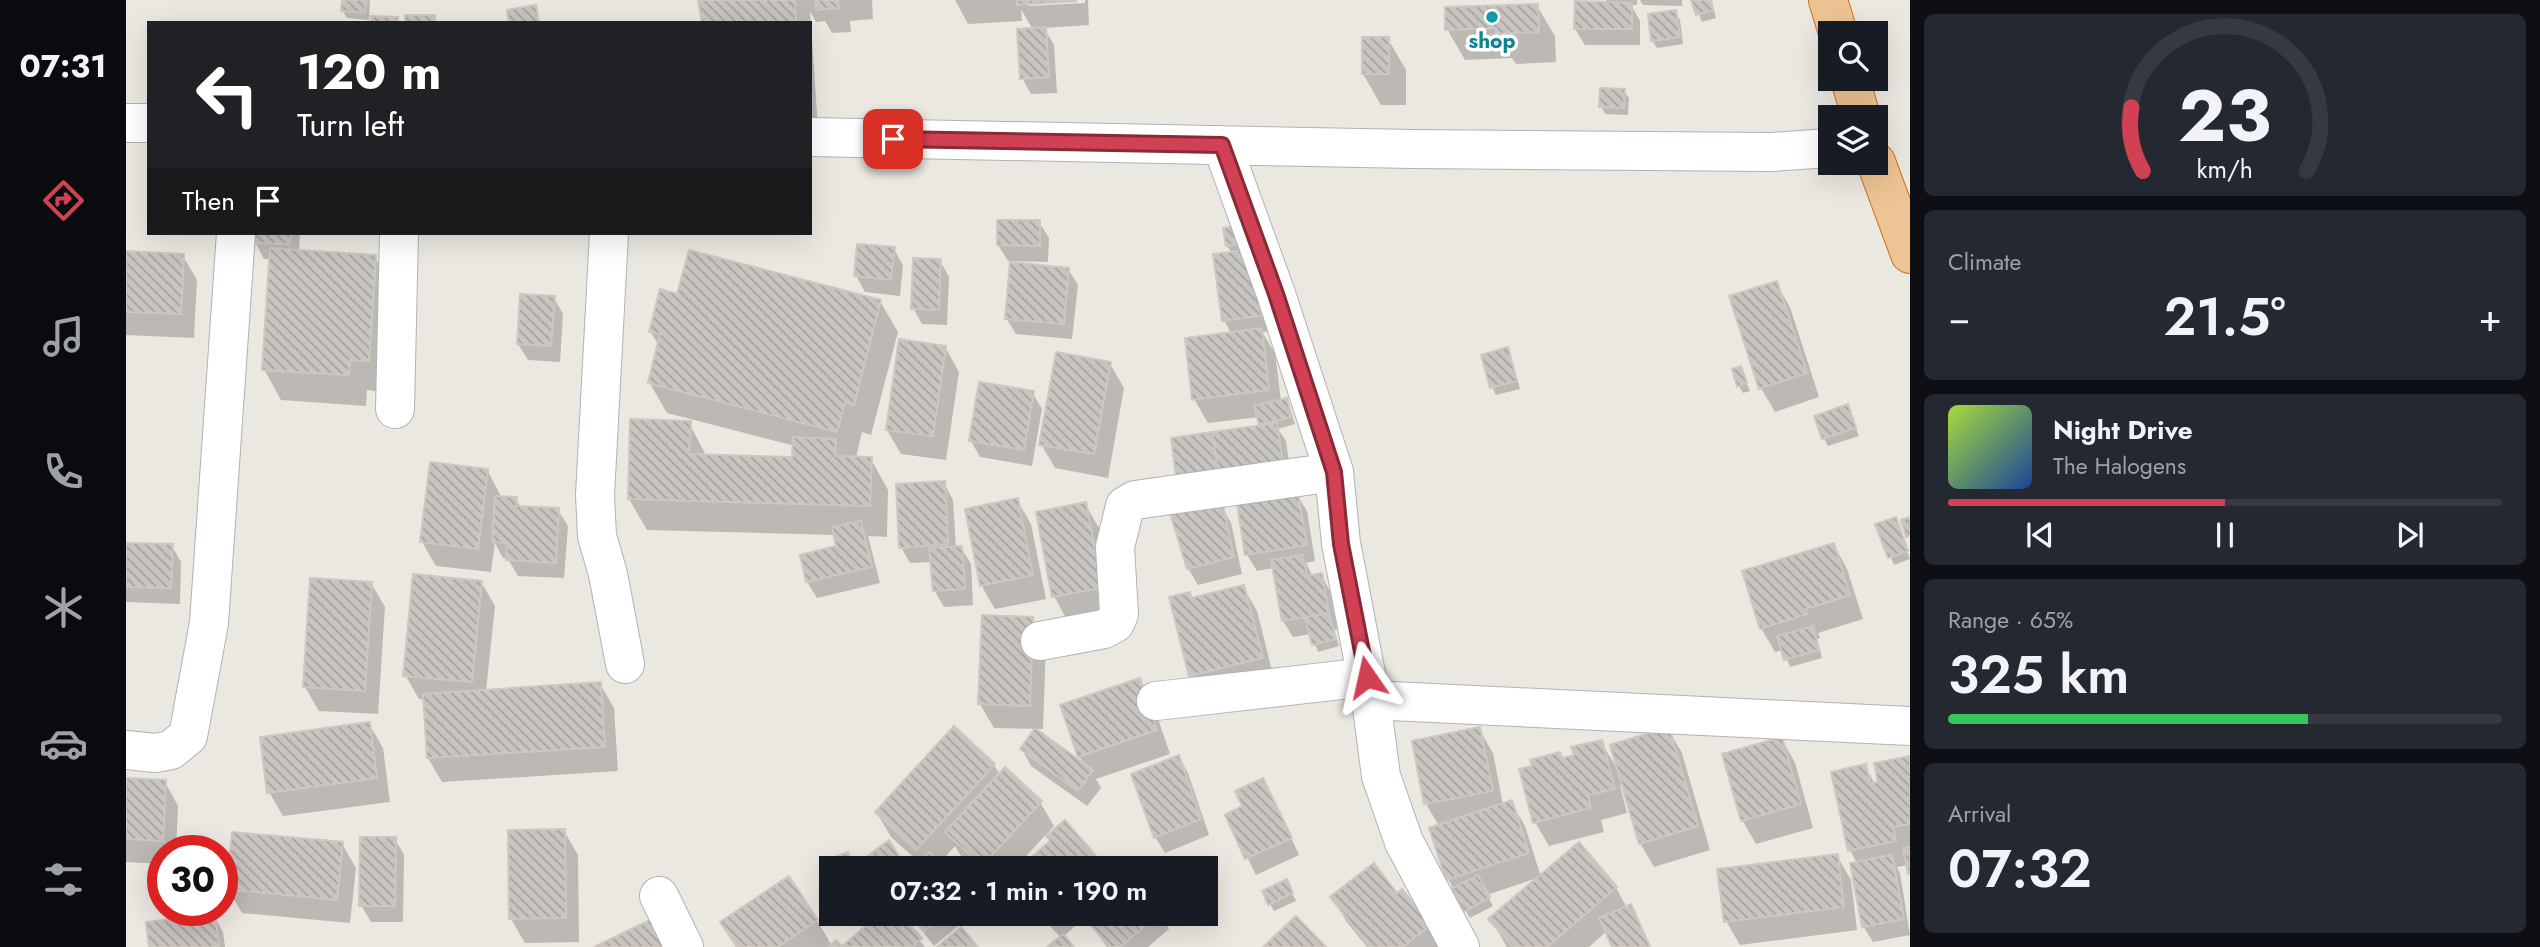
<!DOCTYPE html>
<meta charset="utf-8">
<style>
body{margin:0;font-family:Jost,sans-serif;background:#242831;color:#f1f3f6;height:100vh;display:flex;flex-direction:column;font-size:26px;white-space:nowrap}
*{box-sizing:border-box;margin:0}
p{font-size:23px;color:#9ea1a6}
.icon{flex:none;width:38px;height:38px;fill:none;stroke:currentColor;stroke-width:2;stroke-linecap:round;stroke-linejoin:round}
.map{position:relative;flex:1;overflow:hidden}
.sheet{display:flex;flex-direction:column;gap:14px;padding:14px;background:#0d0f14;width:630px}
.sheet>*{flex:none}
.top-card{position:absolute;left:21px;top:21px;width:665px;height:214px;border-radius:0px;box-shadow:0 7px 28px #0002;background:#202124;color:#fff;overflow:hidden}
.controls{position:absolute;left:1692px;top:21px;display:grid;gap:14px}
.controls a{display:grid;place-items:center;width:70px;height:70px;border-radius:0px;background:#171b24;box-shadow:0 7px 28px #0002;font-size:35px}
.speed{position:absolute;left:21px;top:835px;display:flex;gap:14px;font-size:35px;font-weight:700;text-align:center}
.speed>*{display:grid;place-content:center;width:91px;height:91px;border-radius:50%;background:#171b24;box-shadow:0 7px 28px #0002;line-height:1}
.speed .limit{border:10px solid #d22;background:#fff;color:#111}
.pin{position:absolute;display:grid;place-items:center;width:60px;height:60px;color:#fff;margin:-30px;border-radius:14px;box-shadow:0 4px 10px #0006}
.me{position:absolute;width:77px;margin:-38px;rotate:349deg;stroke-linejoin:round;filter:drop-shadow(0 0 5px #0008)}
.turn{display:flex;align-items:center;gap:24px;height:147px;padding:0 35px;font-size:32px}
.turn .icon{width:91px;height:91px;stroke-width:2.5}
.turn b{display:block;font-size:49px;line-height:60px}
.then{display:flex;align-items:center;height:66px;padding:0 35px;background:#0003;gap:14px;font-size:26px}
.big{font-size:52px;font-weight:600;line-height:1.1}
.sheet .widget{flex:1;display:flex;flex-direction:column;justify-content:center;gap:10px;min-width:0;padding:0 24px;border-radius:10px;background:#242831}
.sheet .dial{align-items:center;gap:0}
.dial svg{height:182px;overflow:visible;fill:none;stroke:#363941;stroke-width:7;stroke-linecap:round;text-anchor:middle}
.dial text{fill:#f1f3f6;stroke:none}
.song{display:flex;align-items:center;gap:21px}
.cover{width:84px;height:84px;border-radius:10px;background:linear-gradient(135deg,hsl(80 70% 55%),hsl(220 70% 35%))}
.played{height:7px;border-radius:4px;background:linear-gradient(90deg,#d24054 50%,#363941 50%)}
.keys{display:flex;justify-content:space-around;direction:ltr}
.heat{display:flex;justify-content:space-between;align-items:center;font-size:38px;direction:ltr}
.charge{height:10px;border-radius:5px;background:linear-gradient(90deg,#34c759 65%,#363941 0)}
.trip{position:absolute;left:693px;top:856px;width:399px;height:70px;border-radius:0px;background:#171b24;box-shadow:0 7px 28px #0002;font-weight:600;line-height:70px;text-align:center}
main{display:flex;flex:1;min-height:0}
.dock{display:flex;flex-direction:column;width:126px;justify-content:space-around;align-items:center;background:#090b0e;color:#9ea1a6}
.dock .icon{width:49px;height:49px}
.dock .active{color:#d24054}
.dock b{font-size:32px;color:#f1f3f6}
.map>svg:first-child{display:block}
.shadow{fill:#0003}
.building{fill:url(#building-back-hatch);stroke:#cec7c1;stroke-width:2}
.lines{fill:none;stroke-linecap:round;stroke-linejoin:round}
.minor-casing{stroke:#afb3b5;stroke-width:40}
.highway-casing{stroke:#cf711c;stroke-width:40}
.minor{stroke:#fff;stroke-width:38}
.highway{stroke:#eec494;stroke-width:38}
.route-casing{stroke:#882a37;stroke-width:18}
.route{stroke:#d24054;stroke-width:12}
.culture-dot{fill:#0f9aa8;stroke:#fff;stroke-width:2.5}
.labels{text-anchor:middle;stroke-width:7;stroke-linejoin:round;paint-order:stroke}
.culture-label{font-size:21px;font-weight:bold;fill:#0d838f;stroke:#fff}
</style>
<main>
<nav class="dock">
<b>07:31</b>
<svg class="icon active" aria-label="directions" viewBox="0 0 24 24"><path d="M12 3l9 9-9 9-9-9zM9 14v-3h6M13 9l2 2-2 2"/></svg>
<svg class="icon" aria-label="music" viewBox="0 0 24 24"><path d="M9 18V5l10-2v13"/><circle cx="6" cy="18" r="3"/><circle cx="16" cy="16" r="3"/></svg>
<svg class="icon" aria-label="phone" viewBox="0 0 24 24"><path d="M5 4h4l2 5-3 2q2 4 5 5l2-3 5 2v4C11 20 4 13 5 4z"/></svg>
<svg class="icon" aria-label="climate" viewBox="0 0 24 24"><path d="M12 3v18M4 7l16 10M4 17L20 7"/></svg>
<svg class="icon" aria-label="car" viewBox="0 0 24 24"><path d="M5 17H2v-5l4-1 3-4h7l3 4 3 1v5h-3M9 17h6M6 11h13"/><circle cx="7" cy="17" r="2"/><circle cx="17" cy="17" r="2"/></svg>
<svg class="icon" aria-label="filters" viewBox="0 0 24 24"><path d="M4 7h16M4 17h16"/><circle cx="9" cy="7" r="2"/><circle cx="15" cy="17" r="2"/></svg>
</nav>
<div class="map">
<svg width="1784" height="947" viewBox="0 0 1784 947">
<defs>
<pattern id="building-back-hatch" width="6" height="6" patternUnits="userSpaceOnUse" patternTransform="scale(1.75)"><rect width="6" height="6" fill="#c8c4c0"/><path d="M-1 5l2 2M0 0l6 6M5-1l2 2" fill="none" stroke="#a5a29f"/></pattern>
</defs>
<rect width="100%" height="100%" fill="#ebe7e1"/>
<!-- shadow -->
<path class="shadow" d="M217,0h27l-1,20 -22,-2 -5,-8z
M574,0h172l1,19 -23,2 1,11 -19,1 -7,-12 -9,1 -6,-11 8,116h-8v-104h-107z
M829,0h117l-44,2v4l57,-3v-3h3l1,25 -45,3 10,17 3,48 -26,1 -9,-16 11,-48 -12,-21 1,12 -54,3z
M1480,0h31v5h-6l9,16v24h-55l-10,-16 33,-25z
M1514,0h42v6l-39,-1z
M1567,0h18l5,18 -14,4z
M1411,6l18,30 1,26 -40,2 -4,-6 -47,2 -18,-31z
M1549,12l5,8 3,24 -26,4 -5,-8z
M1262,39l18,31v35h-25l-18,-31z
M1498,91l5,7 -1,17 -23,-1 -4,-8z
M913,222l10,16 -1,24 -40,-1 -10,-16z
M1099,230l25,21 22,80 -10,1 13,21 6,48 5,-1 9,24 -17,5 8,12 6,44 -33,-68 -51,6 -14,-24 37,-66 -7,-13 8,-67 -5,-7z
M130,233h44l-1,18 76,6 18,31 -7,104 -19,-2 -1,16 -85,-6 -17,-31 7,-110h-7l-9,-17z
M768,249l9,16 -3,31 -35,-4 -9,-16z
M0,253l57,3 14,24 -3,58 -68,-3z
M814,261l9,16 -2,48 -25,-1 -9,-16z
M942,269l10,16 -6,54 -56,-5 -10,-16z
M1650,283l14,24 29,90 -44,15 -14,-24z
M552,296l202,5 18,31 -27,103 -9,-3 -6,26 15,1 17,31 -1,47 -19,-1 12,47 -63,15 -10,-16 31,-34 -3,-13 -188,-5 -18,-31 60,-76 18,34 87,2 1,-13 -128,-33 -18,-31 10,-36 -9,-15z
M428,298l9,16 -3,48 -32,-2 -10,-16z
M819,347l14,25 -13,88 -45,-6 -14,-24z
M1381,349l4,8 9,32 -24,6 -4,-8z
M984,364l14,24 -16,90 -53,-10 -14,-24z
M1614,368l10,23 -7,2 -4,-7z
M906,392l10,17 -10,57 -52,-9 -9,-16z
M1721,406l12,30 -31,10 -4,-8z
M361,470l13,24v4l16,1 5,9 37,2 10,16 -4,52 -46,-2 -10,-17 -5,-1 -8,-15 -4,29 -55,-6 -14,-24z
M818,483l9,17 3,48h5l10,16 2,41 -29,2 -10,-17 -2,-28 -22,1 -9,-16z
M1171,495l10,16 8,50 -9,2 7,14 8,-2 9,16 7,38 -3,1 5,16 -21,6 -7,-18 -18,3 -10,-16 -9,-53 -17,3 -10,-16 -8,-50z
M891,500l14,24 15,75 -51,10 -14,-24z
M959,504l14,24 16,83 -48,9 -13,-24z
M1096,507l9,16 11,51 -44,11 -10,-17z
M1769,519l15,40 -16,6 -17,-40z
M0,545l46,1 9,16 -1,42 -54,-2z
M1708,545l13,24 16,50 -45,14 2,5 -3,1 5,19 -32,9 -7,-17 -8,2 -14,-24z
M355,582l14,24 -9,85 114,-7 14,24 4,63 -176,11 -14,-24 -3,-58 -6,-1 -14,-24z
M245,583l14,24 -7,107 -59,-3 -14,-24z
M1117,587l14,24 18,71 -71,17 -14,-24 -1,-81 3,5z
M906,619l14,24 -3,86 -49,-1 -14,-24z
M1013,680l14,24 17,50 -74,25 5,9 -14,18 -56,-40 -9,-17 64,18 -7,-11z
M243,724l14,24 7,54 -107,14 -14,-24z
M1353,729l14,24 10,52 8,-3 14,24 16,51 38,-33 37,44 11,20 4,-2 20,41h-37l-7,-16 -18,16h-82l-16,-27 49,-43 -53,18 6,11 -23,12 -22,-39 -9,-53 -13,-22 -12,-62z
M1542,729l14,24 28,97 -56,17 -14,-24 -17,-59 -3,1 7,28 -26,7 3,12 -55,14 -14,-24 27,-63 14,-3 25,-14 17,28z
M1656,739l13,24 18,65 -57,16 -14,-24z
M1053,757l9,16 21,62 -44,18 -10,-16z
M1784,757v118l-2,-10 -11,2 3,6 10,62 -37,7 -10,-16 -6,-63 -7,-13 15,-84 10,18z
M868,765l6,10 40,27 14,24 -39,42h-41l-13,-12 -6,-10 -17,19 2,3h-26l6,-5 -29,-26 -14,-24z
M0,780l39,2 13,24 -2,44h-13v14l-37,-2z
M1146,796l27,59 -43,20 -29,-59z
M438,831l14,24 1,87 -54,1 -14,-24z
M269,839l9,16 -1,67h-32l-10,-17z
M762,843l16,25h-73v11l-6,-16 23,-8 7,13z
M216,844l14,24 -6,55 -108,-10 -14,-24z
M1711,856l14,24 6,50 -117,15 -14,-24z
M1164,889l6,12 -22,10 -4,-7z
M1271,895l33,31 11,21h-74l-21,-26 -13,-24z
M757,914h15l27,33h-81z
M783,914h64l-39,32z
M913,914h121l9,15 -21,18h-41l-22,-30 -22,20 9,10h-22l11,-9z
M88,915l9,17 2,15h-74z
M691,920l15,26 8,1h-103l-14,-25z"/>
<!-- building -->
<path class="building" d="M216,0h24l-1,13 -24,-2z
M572,0h97l1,23h-94z
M689,0h23l1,8 -23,2z
M891,0h59v1l-59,4z
M1565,0h20l2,10 -17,5z
M1449,1l57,2v26h-58z
M1412,4l1,28 -43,2v-6l-51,2v-23z
M410,5l3,18h-30l-2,-13z
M1550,10l4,27 -29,4 -3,-27z
M279,15h30v8h-30z
M245,16l27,1v6h-27z
M920,27l3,50 -29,2 -3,-50z
M1236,37h27v37h-27z
M1474,88l25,1 -1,19 -25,-1z
M871,220h43v26l-43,-1z
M1119,225l2,18 -21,3 -3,-18z
M128,233h37l-1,11 -37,-1z
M731,244l38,3 -4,33 -37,-4z
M144,248l106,7 -7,106 -19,-1 -1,15 -87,-5z
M1129,249l9,66 -42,6 -9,-67z
M563,250l192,50 -27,105 -9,-3 -8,30 -189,-49 12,-49 -11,-2 11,-43 17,5z
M0,251l58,3 -3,60 -55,-2z
M787,258l28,1 -2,51 -28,-1z
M884,262l59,6 -5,56 -59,-5z
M1651,281l30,92 -48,16 -30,-93z
M394,294l35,2 -4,50 -34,-2z
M1136,328l7,62 -77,10 -7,-62z
M773,339l47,7 -13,90 -47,-6z
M1382,347l9,34 -27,7 -9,-33z
M930,352l55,10 -17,92 -55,-9z
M1615,366l6,17 -10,4 -5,-18z
M853,382l55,9 -10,59 -55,-9z
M1161,398l5,19 -33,8 -5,-19z
M1722,404l8,24 -34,11 -8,-23z
M504,419l61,2 -2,33 103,3 1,-20 43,2 -1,17 37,1 -2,49 -242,-7z
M1151,423l7,46 -65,10 -7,-47z
M1086,432l7,47 -42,5 -6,-46z
M304,462l58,7 -10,80 -58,-7z
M819,481l3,63 -49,4 -3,-64z
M1172,493l9,52 -62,10 -8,-52z
M369,496l22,1 -1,9 43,2 -3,55 -50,-3 1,-17 -15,-1z
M892,498l15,77 -53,11 -15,-77z
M960,502l16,86 -50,9 -16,-85z
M1097,505l11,52 -47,12 -17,-56z
M1770,517l12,34 -20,7 -13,-34z
M1784,517v18l-4,2 -5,-17z
M735,521l11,46 -66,15 -6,-27 36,-9 -4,-19z
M0,543l47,1 -2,44 -45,-1z
M1708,543l16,52 -44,14 1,5 -47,15 -18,-58z
M836,546l3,43 -32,2 -4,-43z
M1177,555l4,21 15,-3 7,40 -47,8 -11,-61z
M287,574l69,7 -10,101 -69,-6z
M184,578l62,4 -7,109 -62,-4z
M1118,585l19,73 -74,18 -20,-79 21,-5 1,6z
M1203,613l7,26 -24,6 -7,-28z
M856,615l51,2 -3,89 -52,-2z
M1687,626l6,24 -35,10 -7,-24z
M1014,678l17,52 -79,27 -18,-52z
M475,682l4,65 -178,11 -4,-64z
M244,722l7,56 -110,15 -7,-56z
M828,726l41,38 -79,86 -41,-38z
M1354,727l13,64 -69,13 -12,-63z
M1543,727l29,99 -59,18 -29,-99z
M909,728l58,42 -15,21 -58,-42z
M1656,737l19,67 -60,17 -19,-67z
M1476,740l13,49 -27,6 3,13 -58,15 -14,-54 13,-3 -2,-6 30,-8 2,6 12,-3 -3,-8z
M1053,755l22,64 -47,19 -23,-64z
M1784,756v68l-17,3 3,14 -48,10 -17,-79 35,-8 4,20 8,-2 -4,-19z
M879,767l37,34 -60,65 -37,-34z
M0,778l40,2 -3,61 -37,-2z
M1137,778l29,60 -47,21 -20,-44 17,-9 -7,-15z
M1386,800l17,53 -83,27 -17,-52z
M939,820l39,45 -4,3h-81l31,-27 -4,-5z
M439,829l1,89 -57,1 -1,-89z
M106,832l111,10 -6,58 -111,-11z
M234,837h36l-1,69h-36z
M763,840l13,21 -13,7h-58v16l-9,-22 26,-10 5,15z
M1453,842l38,45 -70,60h-34l-25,-28z
M1784,847v27h-2l-5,-26z
M803,852l10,11 -5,5h-23z
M1712,854l6,53 -120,15 -7,-53z
M1766,855l12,64 -42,8 -12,-64z
M1248,863l23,30 5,-4 29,36 -28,22h-33l-40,-50z
M1352,875l12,22 -26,15 -13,-23z
M663,876l29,44 -41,27h-40l-17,-25z
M1161,879l6,14 -25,12 -6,-14z
M1505,904l19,43h-38l-13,-29z
M89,913l4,34h-70l-3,-25z
M536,914l16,33h-84z
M754,914h20l22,24 -10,9h-84l8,-7 6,6z
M784,914h34l-20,17z
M955,914h78l-39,33h-10z
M1170,916l30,31h-63z
M835,927l17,20h-41z
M937,934l11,13h-27z"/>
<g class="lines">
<defs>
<path id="minor" d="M0,123h23
M684,137l603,12 358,3 59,-4
M1096,145l54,149 58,178 7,71 30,157 10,76 23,66 56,105
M483,233l-14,262 2,41 11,38 17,90
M269,409l4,-176
M914,641l64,-12 11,-6 4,-9 -4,-67 10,-41 10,-6 199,-28
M1245,700l539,26
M1030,701l211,-24
M0,750l29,3 16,-3 17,-14 21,-113 27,-390
M533,896l25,51"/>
<path id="highway" d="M1702,0l10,33
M1724,79l11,38
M1750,162l34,92"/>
</defs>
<!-- minor casing -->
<use href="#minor" class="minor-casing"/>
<!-- highway casing -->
<use href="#highway" class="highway-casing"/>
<!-- minor -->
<use href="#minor" class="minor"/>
<!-- highway -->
<use href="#highway" class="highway"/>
</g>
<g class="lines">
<defs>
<path id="route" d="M767,139l329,6 54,149 58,178 7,72 26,133"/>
</defs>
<!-- route casing -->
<use href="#route" class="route-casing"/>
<!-- route -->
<use href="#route" class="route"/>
</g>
<!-- markers -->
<circle class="culture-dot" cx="1366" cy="17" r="7"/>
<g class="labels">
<!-- culture labels -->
<g class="culture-label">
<text x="1366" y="48">shop</text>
</g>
</g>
</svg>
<div class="controls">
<a><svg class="icon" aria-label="search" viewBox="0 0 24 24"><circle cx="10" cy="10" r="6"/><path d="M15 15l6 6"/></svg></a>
<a><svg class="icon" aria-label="layers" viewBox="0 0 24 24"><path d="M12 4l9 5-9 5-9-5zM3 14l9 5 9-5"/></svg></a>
</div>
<div class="speed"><div class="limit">30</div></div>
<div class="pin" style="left:767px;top:139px;background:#d93025"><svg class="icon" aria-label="arrive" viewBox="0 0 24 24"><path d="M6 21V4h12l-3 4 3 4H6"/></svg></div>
<svg class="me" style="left:1241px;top:677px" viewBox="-20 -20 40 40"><path d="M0-17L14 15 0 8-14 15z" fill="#d24054" stroke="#fff" stroke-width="4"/></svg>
<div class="trip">07:32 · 1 min · 190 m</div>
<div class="top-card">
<div class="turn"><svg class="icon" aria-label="left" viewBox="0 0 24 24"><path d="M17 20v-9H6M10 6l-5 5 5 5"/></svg><div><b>120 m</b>Turn left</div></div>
<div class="then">Then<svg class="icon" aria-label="arrive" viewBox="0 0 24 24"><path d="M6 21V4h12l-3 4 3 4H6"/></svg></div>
</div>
</div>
<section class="sheet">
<div class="widget dial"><svg viewBox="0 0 100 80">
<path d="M14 69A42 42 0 1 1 86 69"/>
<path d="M14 69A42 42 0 0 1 9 41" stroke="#d24054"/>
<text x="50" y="56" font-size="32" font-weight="700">23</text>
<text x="50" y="72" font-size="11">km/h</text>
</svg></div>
<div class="widget"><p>Climate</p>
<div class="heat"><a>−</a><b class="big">21.5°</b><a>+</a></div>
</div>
<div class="widget">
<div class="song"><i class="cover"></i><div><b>Night Drive</b><p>The Halogens</p></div></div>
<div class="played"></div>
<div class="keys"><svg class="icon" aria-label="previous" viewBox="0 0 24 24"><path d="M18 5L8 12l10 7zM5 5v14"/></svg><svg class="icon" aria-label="pause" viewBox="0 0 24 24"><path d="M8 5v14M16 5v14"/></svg><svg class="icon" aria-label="next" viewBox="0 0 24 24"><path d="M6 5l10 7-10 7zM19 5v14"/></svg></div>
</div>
<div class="widget"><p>Range · 65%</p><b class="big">325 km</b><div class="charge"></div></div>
<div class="widget"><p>Arrival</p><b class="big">07:32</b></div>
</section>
</main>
